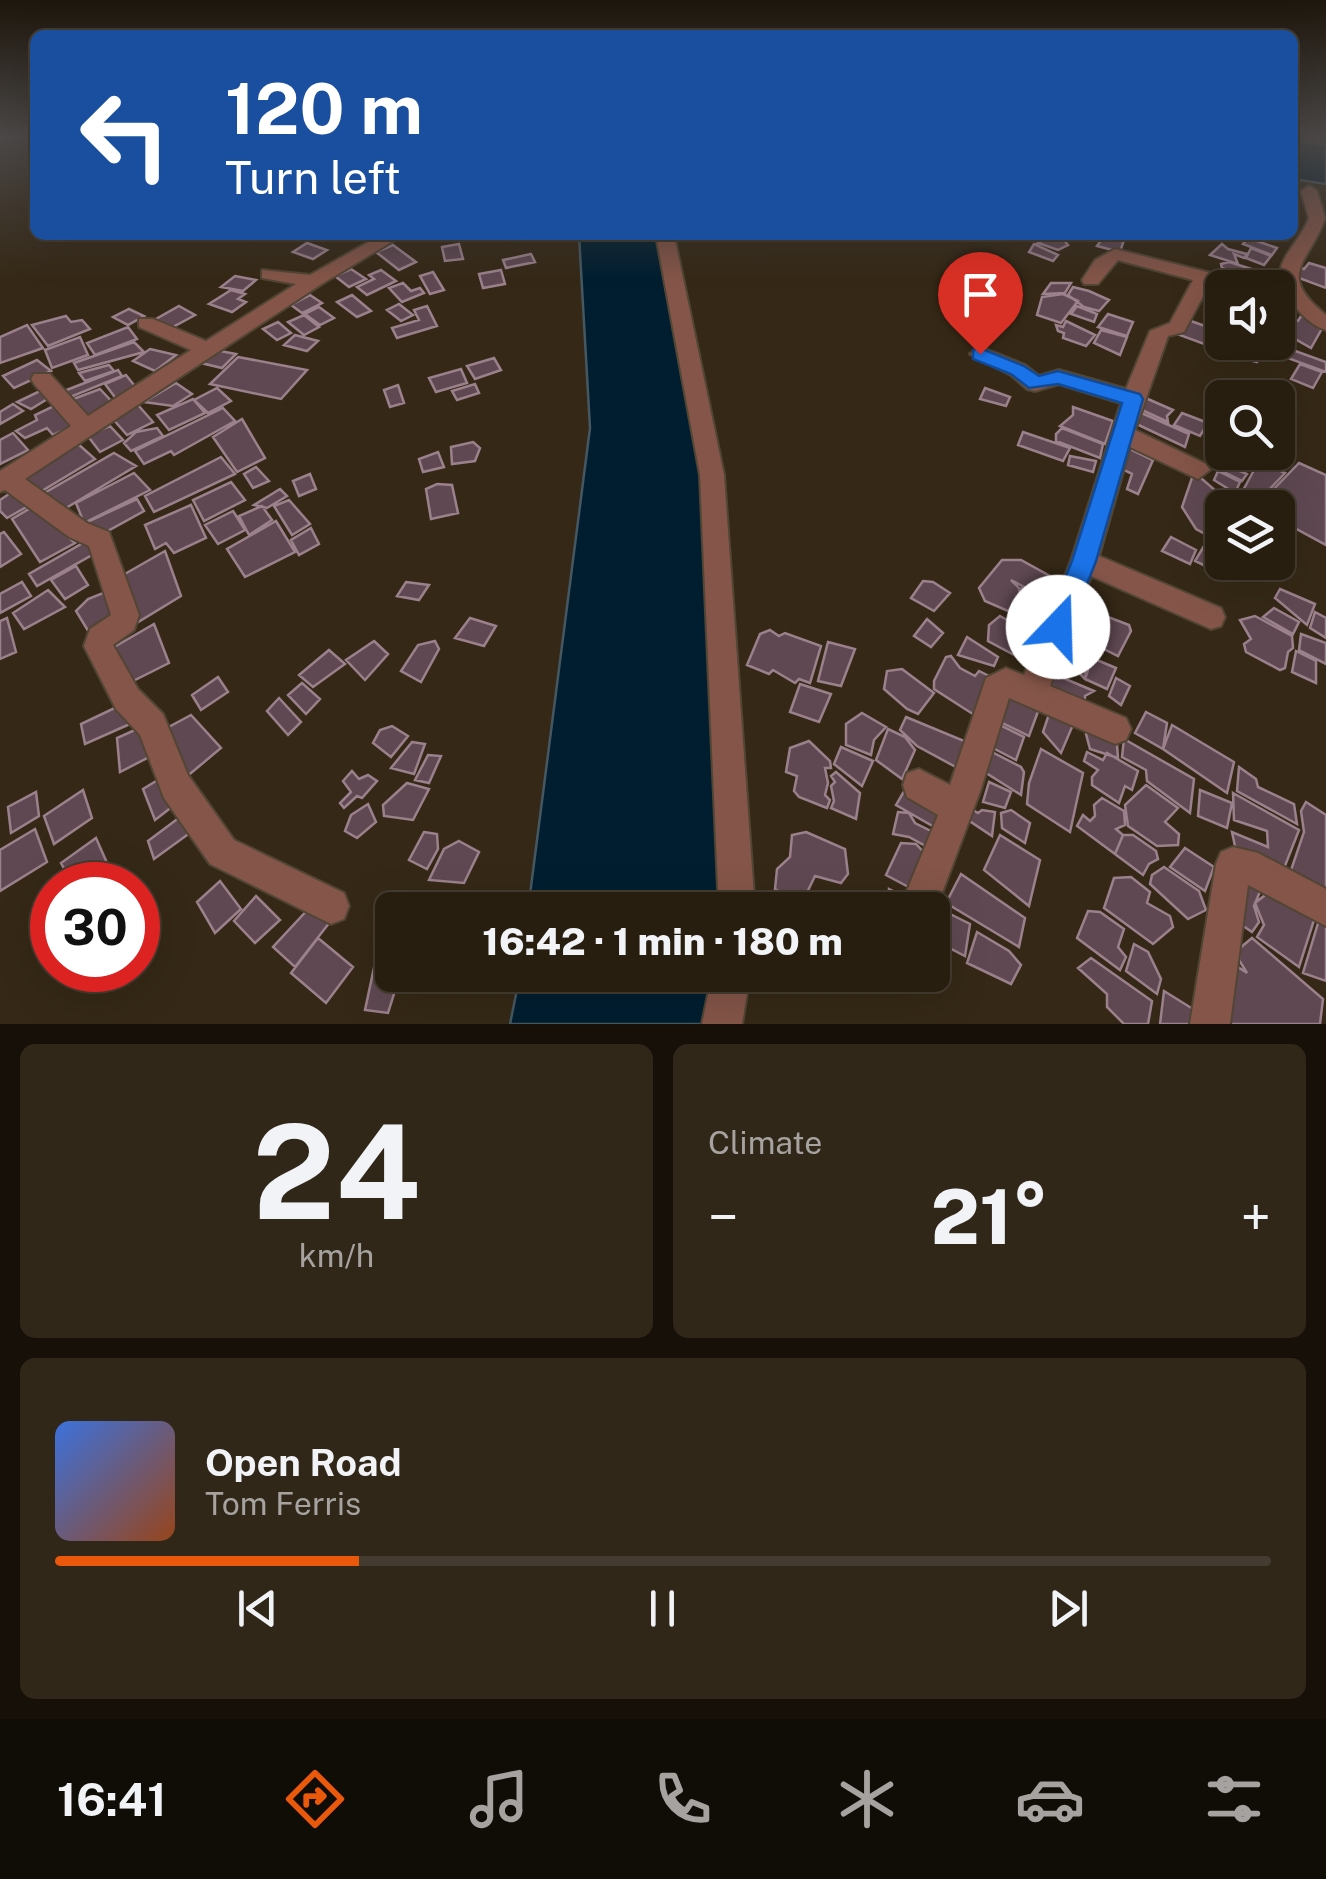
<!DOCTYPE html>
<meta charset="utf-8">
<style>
body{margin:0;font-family:"Public Sans",sans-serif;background:#302719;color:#f1f3f6;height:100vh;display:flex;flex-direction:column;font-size:38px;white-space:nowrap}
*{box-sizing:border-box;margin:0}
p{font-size:32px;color:#a5a29f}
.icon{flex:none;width:55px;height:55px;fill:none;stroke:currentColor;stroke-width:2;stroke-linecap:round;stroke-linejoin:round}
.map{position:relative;height:1024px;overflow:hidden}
.side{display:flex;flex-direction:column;gap:20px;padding:20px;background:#161009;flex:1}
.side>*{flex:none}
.guide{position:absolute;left:30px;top:30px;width:1268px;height:210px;border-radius:15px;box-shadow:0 10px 40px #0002,0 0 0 2px #443c30;background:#1a4fa0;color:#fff;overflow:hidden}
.controls{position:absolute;left:1205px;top:270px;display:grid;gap:20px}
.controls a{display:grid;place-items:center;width:90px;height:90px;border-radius:15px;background:#281e10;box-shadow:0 10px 40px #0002,0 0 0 2px #443c30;font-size:50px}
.speed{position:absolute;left:30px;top:862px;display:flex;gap:20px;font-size:50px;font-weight:700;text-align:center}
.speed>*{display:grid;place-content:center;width:130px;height:130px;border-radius:50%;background:#281e10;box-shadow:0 10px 40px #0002,0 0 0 2px #443c30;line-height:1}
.speed .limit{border:15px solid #d22;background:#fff;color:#111}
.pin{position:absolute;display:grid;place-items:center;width:85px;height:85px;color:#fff;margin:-102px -42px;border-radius:50% 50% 50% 0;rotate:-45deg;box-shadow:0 0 10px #0007}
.pin .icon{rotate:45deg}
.me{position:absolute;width:110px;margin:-55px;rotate:21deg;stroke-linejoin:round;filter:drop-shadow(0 0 8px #0008)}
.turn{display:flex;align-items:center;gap:35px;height:210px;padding:0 30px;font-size:45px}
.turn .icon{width:130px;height:130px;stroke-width:2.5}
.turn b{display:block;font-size:70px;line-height:85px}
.big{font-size:75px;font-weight:800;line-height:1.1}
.side .card{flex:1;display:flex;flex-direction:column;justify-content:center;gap:15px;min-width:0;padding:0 35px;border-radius:15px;background:#302719}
.side .dial{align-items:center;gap:0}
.dial b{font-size:130px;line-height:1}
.song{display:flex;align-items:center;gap:30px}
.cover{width:120px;height:120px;border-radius:15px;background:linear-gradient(135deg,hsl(220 70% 55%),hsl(20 70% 35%))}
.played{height:10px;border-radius:5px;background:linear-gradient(90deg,#ea580c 25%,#443c30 25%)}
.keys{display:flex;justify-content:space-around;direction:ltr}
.heat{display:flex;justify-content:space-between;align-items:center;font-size:55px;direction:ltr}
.side .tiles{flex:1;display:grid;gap:20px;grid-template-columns:1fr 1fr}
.card:last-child{grid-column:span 2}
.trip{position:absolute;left:375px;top:892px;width:575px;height:100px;border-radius:15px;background:#281e10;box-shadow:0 10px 40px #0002,0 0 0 2px #443c30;font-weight:800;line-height:100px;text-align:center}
.menu{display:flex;height:160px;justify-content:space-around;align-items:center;background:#100c06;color:#a5a29f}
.menu .icon{width:70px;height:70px}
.menu .on{color:#ea580c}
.menu b{font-size:45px;color:#f1f3f6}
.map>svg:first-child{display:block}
.water{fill:#001e30;stroke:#455861;stroke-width:2.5}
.building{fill:#5f4852;stroke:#9b818c;stroke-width:2.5}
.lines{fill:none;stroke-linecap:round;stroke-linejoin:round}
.minor-casing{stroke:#514534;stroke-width:4}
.minor{fill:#845548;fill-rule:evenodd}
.route{fill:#1a73e8;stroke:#114b97;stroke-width:2.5}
</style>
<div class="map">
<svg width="1326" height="1024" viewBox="0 0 1326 1024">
<rect width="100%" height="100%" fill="#352816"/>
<!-- water -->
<path class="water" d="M1293,139l33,6v39l-33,-5z
M579,235h79l52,283 14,392h-196l62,-482z
M520,975h200l-8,49h-202z"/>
<!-- building -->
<path class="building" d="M1105,235l19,5 -4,12 -23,-6z
M1050,236l12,2 6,7 -10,5 -20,-7z
M1248,238l29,10 -5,7 -29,-11z
M307,243l20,7 -14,9 -20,-7z
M459,244l4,15 -18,2 -3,-14z
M1034,244l24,11 -5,6 -24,-9z
M1222,244l6,5 19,5 -3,4 -10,-4 4,10 -28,-9z
M393,245l23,17 -17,8 -23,-18z
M1251,248l20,8 -7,9 -18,-7z
M531,254l4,8 -29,6 -3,-8z
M1229,262l32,10 2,1 -6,9 -35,-14 -1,-4z
M1309,263l17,5v20l-35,-13 7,-8 6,2z
M351,269l15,10 -17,8 -14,-11z
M381,270l15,11 -29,14 -10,-8 17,-8 -5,-4z
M501,270l4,14 -22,4 -4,-14z
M433,272l11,18 -14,4 -10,-18z
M1265,274l15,3 8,23 -10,-2v-10h-21z
M235,276l21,4 -13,11 -22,-4z
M403,283l8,8 9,-3 4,5 -22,9 -13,-14z
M1051,283h20l-6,10 -22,1z
M1073,287l16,4 20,9 -10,11 -15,-4 -16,-12z
M231,290l14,4 -7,5 8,3 -14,10 -23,-8z
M1063,294l15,7 -17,22 -24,-8 5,-18z
M310,295l12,8 -20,10 -11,-8z
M352,295l19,16 -14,6 -20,-15z
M399,304l14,11 -12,6 -14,-11z
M179,306l16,9 -24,13 -15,-9z
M427,306l10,20 -40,12 -5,-10 27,-8 -5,-10z
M1077,306l20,8 -3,8 -23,-8z
M319,307l15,11 -14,7 -15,-11z
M129,309l15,7 -16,9 -15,-8z
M1108,314l25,8 -6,14 -29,-9z
M304,315l15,12 -15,8 -16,-13z
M66,316l5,6 11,-2 8,9 -42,17 -16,-21z
M1301,316l23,9 -13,23 -28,-16 9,-12 6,1z
M1188,320l34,12 1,19 -46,-17z
M1066,321l29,14 -9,11 -23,-8 1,-5 -6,-2 -2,-6 7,2z
M278,322l13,11 -14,7 -14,-11z
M27,325l16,23 -43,15v-26z
M128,327l9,12 -42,16 -8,-12z
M1101,330l26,7 -7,18 -26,-12z
M295,335l23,6 -11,10 -23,-6z
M80,337l8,18 -36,13 -7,-18z
M134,342l10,10 -66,18 -4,-7z
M1252,342l20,1 -15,19 -16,-4z
M1273,343l53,19v10l-52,-19 3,-4 -7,-2z
M150,349l26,6 -21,16 -22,-10z
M215,350l21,4 -14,14 -21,-5z
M238,357l69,13 -26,29 -71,-15z
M494,358l7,12 -26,9 -8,-13z
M37,360l14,11 -37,17 -11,-12z
M1300,364l22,8 -9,16 -22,-9z
M109,365l5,6 -29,10 -6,-8z
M461,369l6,14 -31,9 -7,-14z
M118,370l4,6 -54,22 -4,-7z
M126,375l12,15 -21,10 -12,-16z
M176,383l16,11 -19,12 -29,-4z
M475,384l4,9 -22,7 -5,-9z
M398,385l6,18 -14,4 -6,-17z
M217,388l14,13 -23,12 -14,-13z
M985,388l25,9 -4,9 -26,-7z
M100,389l16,17 -31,15 -17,-20z
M40,391l9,7 -18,11 -14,-7z
M1141,396l32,14 -6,6 1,6 -35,-16z
M193,399l12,14 -36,17 -12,-15z
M13,404l10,7 -23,13v-12z
M56,405l19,20 -22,10 -6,-7 -22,10 -9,-7 21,-11 -2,-5z
M138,405l15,17 -26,13 -15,-17z
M1073,407l40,14 -8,23 -45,-18 13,-11z
M223,408l12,13 -61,34 -3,-4 -27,13 -9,-13z
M1137,411l52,23 -4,13 -55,-26z
M1182,413l26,10 -8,13 -26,-11z
M242,419l23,39 -28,14 -24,-35z
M110,426l13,14 -23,12 -13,-17z
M157,428l6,8 -32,15 -7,-8 12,-11z
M1062,428l41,16 -3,14 -44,-17v-7z
M1023,432l47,16 -7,13 -45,-16z
M13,433l15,17 -28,14v-24z
M473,442l7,6 -5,13 -23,3 -1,-17z
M77,443l18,16 -55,33 -21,-11z
M1128,448l25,12 -15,34 -11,-5 5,-15 -14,-7z
M438,452l6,15 -21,5 -4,-13z
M114,453l22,13 -75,45 -20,-16z
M1070,456l26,5 -3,11 -25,-7z
M221,457l14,17 -81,38 -9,-16z
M1259,461l26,12 -16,17 -7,16 -21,-12z
M1219,462l28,12 -5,7 -27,-13z
M1299,463l27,12v70l-48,-26v-11h-14l7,-16z
M256,467l13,14 -16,7 -9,-14z
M1218,471l22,11 -5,11 -21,-13z
M1194,472l22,19 1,11 8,6 -3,35 -26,-14 -14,-22z
M134,473l16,17 -66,33 -8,-20z
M310,474l6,15 -17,7 -6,-15z
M231,482l14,18 -41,21 -11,-21z
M437,484l15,1 6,28 -27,6 -5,-30z
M280,489l7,7 -20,12 -13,-3z
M12,492l18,13 -23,13 -7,-7v-11z
M137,499l7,12 -40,22 -19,-10z
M289,500l21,24 -18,11 -18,-29z
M191,505l15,33 -32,15 -8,-10 -11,6 -10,-24z
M34,506l41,37 -35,19 -28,-43z
M262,506l10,14 -23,15 -10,-19z
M233,511l12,19 -27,14 -13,-19z
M276,521l19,31 -50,25 -18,-28z
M311,528l8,16 -20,11 -8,-15z
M4,532l17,22 -21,13v-33z
M1171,537l25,13 -6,14 -28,-13z
M90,539l9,12 -62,35 -8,-12z
M1204,546l18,10 -6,15 -21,-10z
M165,551l16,45 -51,31 -14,-48z
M1002,560h19l47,26 -5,8 -8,-4 -8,23 -25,-11 -2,-13 4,-2 -13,-7 8,8 1,12 -12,11 -23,-10 -6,-13z
M76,566l12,19 -23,14 -14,-19z
M923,581l10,1 17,11 -16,18 -23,-13z
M22,582l9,14 -31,17v-19z
M406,582l23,3 -10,15 -22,-4z
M1280,589l35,15 -8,21 -32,-27z
M48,590l17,17 -41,22 -11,-16z
M103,593l12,26 -25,15 -14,-23 12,-12z
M1274,608l25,14 -6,12 -30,-17z
M1315,612l11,6v20l-16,-10z
M1000,616l34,19 -18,21 -28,-15 1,-16z
M1022,616l29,14 -9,18 -9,-5 4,-8 -20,-12z
M1255,616l37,20 1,12 -5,4 -3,16 -5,2 -34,-18 -2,-8 7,-5 -11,-19z
M1108,617l21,8 2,6 -13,25 -20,-10z
M7,618l9,34 -16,7v-38z
M470,618l26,8 -12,20 -29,-8z
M927,619l16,14 -12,14 -17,-11z
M154,624l15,39 -46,23 -14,-36z
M770,630l9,6 6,-3 36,13 -11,37 -11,-4 -4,4 -22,-13 -4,4 -22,-9 13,-31z
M1301,634l25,9v21l-27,-14z
M967,637l31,20 -4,9 -36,-11z
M1073,638l14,22 -2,19 -18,-18 -5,-20z
M374,641l14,13 -23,26 -19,-20z
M435,641l4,8 -18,33 -20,-11 17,-26z
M828,642l27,7 -14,37 -23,-5z
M329,650l16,14 -32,23 -14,-12z
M1296,651l20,10v22l-24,-11z
M951,656l9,12 15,8 4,-5 16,8 -16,39 -45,-29v-8l12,-24z
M1092,658l24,10 -9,21 -22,-10z
M902,669l32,24 -16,21 -11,-5 -23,-20 3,-18z
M1049,672l45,19 -9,5 -1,20 -45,-27z
M218,677l10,15 -27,18 -9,-15z
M1116,678l14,8 -9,19 -12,-9z
M302,683l18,16 -14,15 -18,-19z
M800,684l31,10 -12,28 -29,-10z
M1007,697l33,9 -11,30 -39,-19z
M279,698l22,24 -13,13 -21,-24z
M123,704l7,20 -45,20 -4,-20z
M1050,711l25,9 -14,33 -18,-21z
M1146,712l21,11 -4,26 -28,-16z
M862,713l24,14 -12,13 -3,15 -25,-10v-21z
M191,715l30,33 -42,35 -16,-53z
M906,717l63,26 -4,29 -48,-26 -17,-16z
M996,723l28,14 -8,23 -29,-15z
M146,725l13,27 -39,20 -3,-34z
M1172,725l62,37 -7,31 -64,-44z
M392,726l16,10 -17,21 -18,-14 7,-13z
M888,729l17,8 10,13 -13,29 -26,-19z
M1090,730l27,15 1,13 -28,-9 -4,-15z
M1124,739l70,40 -4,34 -43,-32 -1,-11 -24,-13z
M809,741l21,20 1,7h-6l3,15 -3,12 5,5 -3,8 -28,-11 -5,-6 3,-15 -11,-4 4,-24z
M412,742l13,2 -11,30 -23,-6z
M841,747l32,14 -11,25 -28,-22z
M1041,749l42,24 -13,59 -43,-28 2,-21z
M992,752l29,15 3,5 -3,23 -38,-24z
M1087,752l16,8 4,-7 31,18 -6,19 -7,-4 -6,17 -27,-18v-8l6,-7 -14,-9z
M428,755l13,1 -12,27 -14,-3z
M1239,767l17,12 2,8 36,17 3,20 -60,-33z
M352,771l7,8 9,-4 9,6 -15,17 -5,-2 -13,12 -4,-5 11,-11 -8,-11z
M836,772l24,21 -4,26 -25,-11 3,-7 -3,-15 4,-4 -4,-6z
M161,778l12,28 -18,14 -12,-31z
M989,782l22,10 -6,16 -22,-6z
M407,783l22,6 -16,31 -29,-4 -1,-11z
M1146,785l32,23 -13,14 14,12 -1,11 -21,1 -29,-20 -3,-21z
M907,786l32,18 -3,24 -40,-23z
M83,790l9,28 -38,26 -10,-28z
M1200,790l32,13 -5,25 -29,-12z
M36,792l3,24 -28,17 -3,-26z
M1233,793l66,37 -18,46 -45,-25 -4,-19 36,15 -1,-16 -33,-11z
M1102,798l22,13 1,14 -9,4 7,6 -8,19 -38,-28 6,-11 7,6 5,-5 -1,-11z
M1306,802l20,13v85l-38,-21 16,-47 -3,-21z
M368,804l8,18 -19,16 -12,-7 6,-16z
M965,805l13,8 4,-3 13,2 -3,24 -27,-18z
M1011,810l19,13 -5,20 -23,-15 -1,-15z
M898,812l11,1 6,10 22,11 -6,15 -22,-12 -16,-3z
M184,814l10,16 -40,29 -6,-18z
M35,829l12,33 -47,29v-41z
M424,832l13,2 1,15 -11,20 -18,-9z
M806,832l39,17 3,25 -7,9 -26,-7 -14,29 -26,-16 2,-20 13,-12 2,-22z
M1000,835l40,25 -11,46 -45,-36z
M1123,835h10l23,16 2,8 -9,5 -6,11 -28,-21z
M96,838l15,34 -16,13h-22l-12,-22z
M459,841l20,11 -15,31 -35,-3 15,-31z
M901,843l15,1 16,17 -14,31 -32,-17z
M1185,848l29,19 -9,24 -35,-24z
M1164,867l35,24 7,19 -18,9 -38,-35 2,-9z
M961,874l64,44 -6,29 -73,-44z
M1235,876l26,13 -7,17 5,16 -7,10 -22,-15z
M1131,877l19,15 -3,11 23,13 3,11 -20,17 -49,-36 10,-30z
M220,881l21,28 -26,24 -18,-31z
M889,889l33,16 -2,5h-32z
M1269,892l46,25 -16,50 -42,-30 7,-12 -9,-22z
M256,896l24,24 -25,23 -21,-22z
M855,897l28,12 1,1h-34l-1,-7z
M312,905l18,17 -35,45 -22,-20z
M932,905l38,19 -5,32 -33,-17z
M1088,911l12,1 24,17 -6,18 8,10 -6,13 -43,-32z
M1319,920l7,3v58l-23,-8z
M977,932l32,19 12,14 -10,19 -44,-21z
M318,938l35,29 -27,36 -35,-30z
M1252,938l71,61 -3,25h-104l10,-65 21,14 -8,-13 1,-12z
M1134,944l14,8 13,27 -4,15 -31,-23z
M385,954h7v21h8l-12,38 -23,-3 10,-47z
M1091,958l61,43 -4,23h-24l-17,-17v-13l-29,-26z
M1164,991l29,18 -3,15h-30z"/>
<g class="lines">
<defs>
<path id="minor" d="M1309,186l8,5 8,27c-15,45 -51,55 1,97v15c-13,-4 -24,-14 -32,-25 -33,-39 1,-52 15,-87l-8,-27z
M381,235h22l-83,50 -295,194 62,44 22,9 30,83 -5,15 -21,15 25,44 25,25 25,61 46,65 110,53 5,13 -5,13 -13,5 -121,-60 -46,-66 -24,-63 -24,-26 -32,-63 6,-17 21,-14 -22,-69 -20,-9 -64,-47 -5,2v-21l71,-45 -37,-42 -3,-5 3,-5h16l38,42 103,-66 -52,-23v-8h14l53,22 90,-57 -34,-6v-8l48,5z
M656,235h18l50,240 31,435h-36l-19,-435z
M1115,249l96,24 36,15 -25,1 -13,-4 -25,47 -16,4 -33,94 71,34 4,6 -12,9 -68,-32 -31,109 122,52 4,9 -4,9 -10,3 -120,-53 -41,110 76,32 5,11 -5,11 -11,4 -106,-46 -28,91 -39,104 -5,13 -11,4 -15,-4 -5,-13 32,-78 -31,-18 -4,-12 4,-12 12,-4 31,16 36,-107 20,-10 18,7 47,-114 50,-158 -62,-19 -24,7 -8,-2 -16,-14 -41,-21 10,-7 45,18 14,11 20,-6 67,19 24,-58 20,-8 23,-43 -75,-20 -20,24h-14l-2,-4 13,-20z
M1233,847l25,6 68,36v37l-78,-41 -18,139h-40l26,-160 5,-12z
M712,975h38l-8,49h-40z"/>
</defs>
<!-- minor casing -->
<use href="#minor" class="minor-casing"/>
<!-- minor -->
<use href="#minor" class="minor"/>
</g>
<!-- sky -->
<linearGradient id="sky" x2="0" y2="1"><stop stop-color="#1d160c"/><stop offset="0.49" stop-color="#4b4847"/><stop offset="1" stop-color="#4b4847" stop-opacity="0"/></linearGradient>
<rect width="1326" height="280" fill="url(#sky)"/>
<!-- route -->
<path class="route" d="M980,348l44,18 15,10 19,-5 82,23 3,5 -47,162 -29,74 -9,3 -9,-3 -4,-8 27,-66 50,-158 -64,-19 -29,4 -18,-14 -38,-15v-9z"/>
</svg>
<div class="controls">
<a><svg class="icon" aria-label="sound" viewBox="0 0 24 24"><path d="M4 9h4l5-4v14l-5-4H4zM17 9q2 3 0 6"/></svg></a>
<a><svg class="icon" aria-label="search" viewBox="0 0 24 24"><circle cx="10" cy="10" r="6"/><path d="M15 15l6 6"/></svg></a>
<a><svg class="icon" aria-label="layers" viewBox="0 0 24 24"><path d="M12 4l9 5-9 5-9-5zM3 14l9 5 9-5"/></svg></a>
</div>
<div class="speed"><div class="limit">30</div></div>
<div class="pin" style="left:980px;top:354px;background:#d93025"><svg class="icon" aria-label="arrive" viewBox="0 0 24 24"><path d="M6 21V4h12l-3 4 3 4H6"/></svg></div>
<svg class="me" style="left:1058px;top:627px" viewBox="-20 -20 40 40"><circle r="19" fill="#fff"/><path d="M0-13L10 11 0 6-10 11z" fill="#1a73e8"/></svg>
<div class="trip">16:42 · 1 min · 180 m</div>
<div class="guide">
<div class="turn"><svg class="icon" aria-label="left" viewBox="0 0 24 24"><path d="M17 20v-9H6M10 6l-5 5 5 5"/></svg><div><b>120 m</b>Turn left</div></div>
</div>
</div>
<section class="side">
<div class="tiles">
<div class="card dial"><b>24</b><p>km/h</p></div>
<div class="card"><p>Climate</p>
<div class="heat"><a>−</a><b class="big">21°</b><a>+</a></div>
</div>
<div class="card">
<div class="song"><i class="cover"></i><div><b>Open Road</b><p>Tom Ferris</p></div></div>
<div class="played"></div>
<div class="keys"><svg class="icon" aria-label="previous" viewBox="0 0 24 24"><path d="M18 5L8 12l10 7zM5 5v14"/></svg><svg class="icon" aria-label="pause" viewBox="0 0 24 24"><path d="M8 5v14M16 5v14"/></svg><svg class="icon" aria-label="next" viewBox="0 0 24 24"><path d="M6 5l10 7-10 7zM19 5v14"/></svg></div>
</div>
</div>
</section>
<nav class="menu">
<b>16:41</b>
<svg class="icon on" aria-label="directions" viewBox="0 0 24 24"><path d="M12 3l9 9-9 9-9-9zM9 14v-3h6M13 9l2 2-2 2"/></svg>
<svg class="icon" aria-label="music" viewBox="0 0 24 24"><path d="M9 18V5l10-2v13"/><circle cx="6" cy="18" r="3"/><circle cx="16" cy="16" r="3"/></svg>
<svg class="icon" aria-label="phone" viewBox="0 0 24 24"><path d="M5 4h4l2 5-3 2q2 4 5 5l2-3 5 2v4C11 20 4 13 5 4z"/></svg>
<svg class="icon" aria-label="climate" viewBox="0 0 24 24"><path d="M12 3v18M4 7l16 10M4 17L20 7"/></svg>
<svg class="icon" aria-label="car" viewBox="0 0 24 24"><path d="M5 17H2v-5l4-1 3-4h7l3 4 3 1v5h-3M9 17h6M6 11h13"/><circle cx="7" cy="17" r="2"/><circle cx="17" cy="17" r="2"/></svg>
<svg class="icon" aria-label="filters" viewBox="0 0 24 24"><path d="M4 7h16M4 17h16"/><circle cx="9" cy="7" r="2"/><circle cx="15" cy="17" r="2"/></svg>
</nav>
